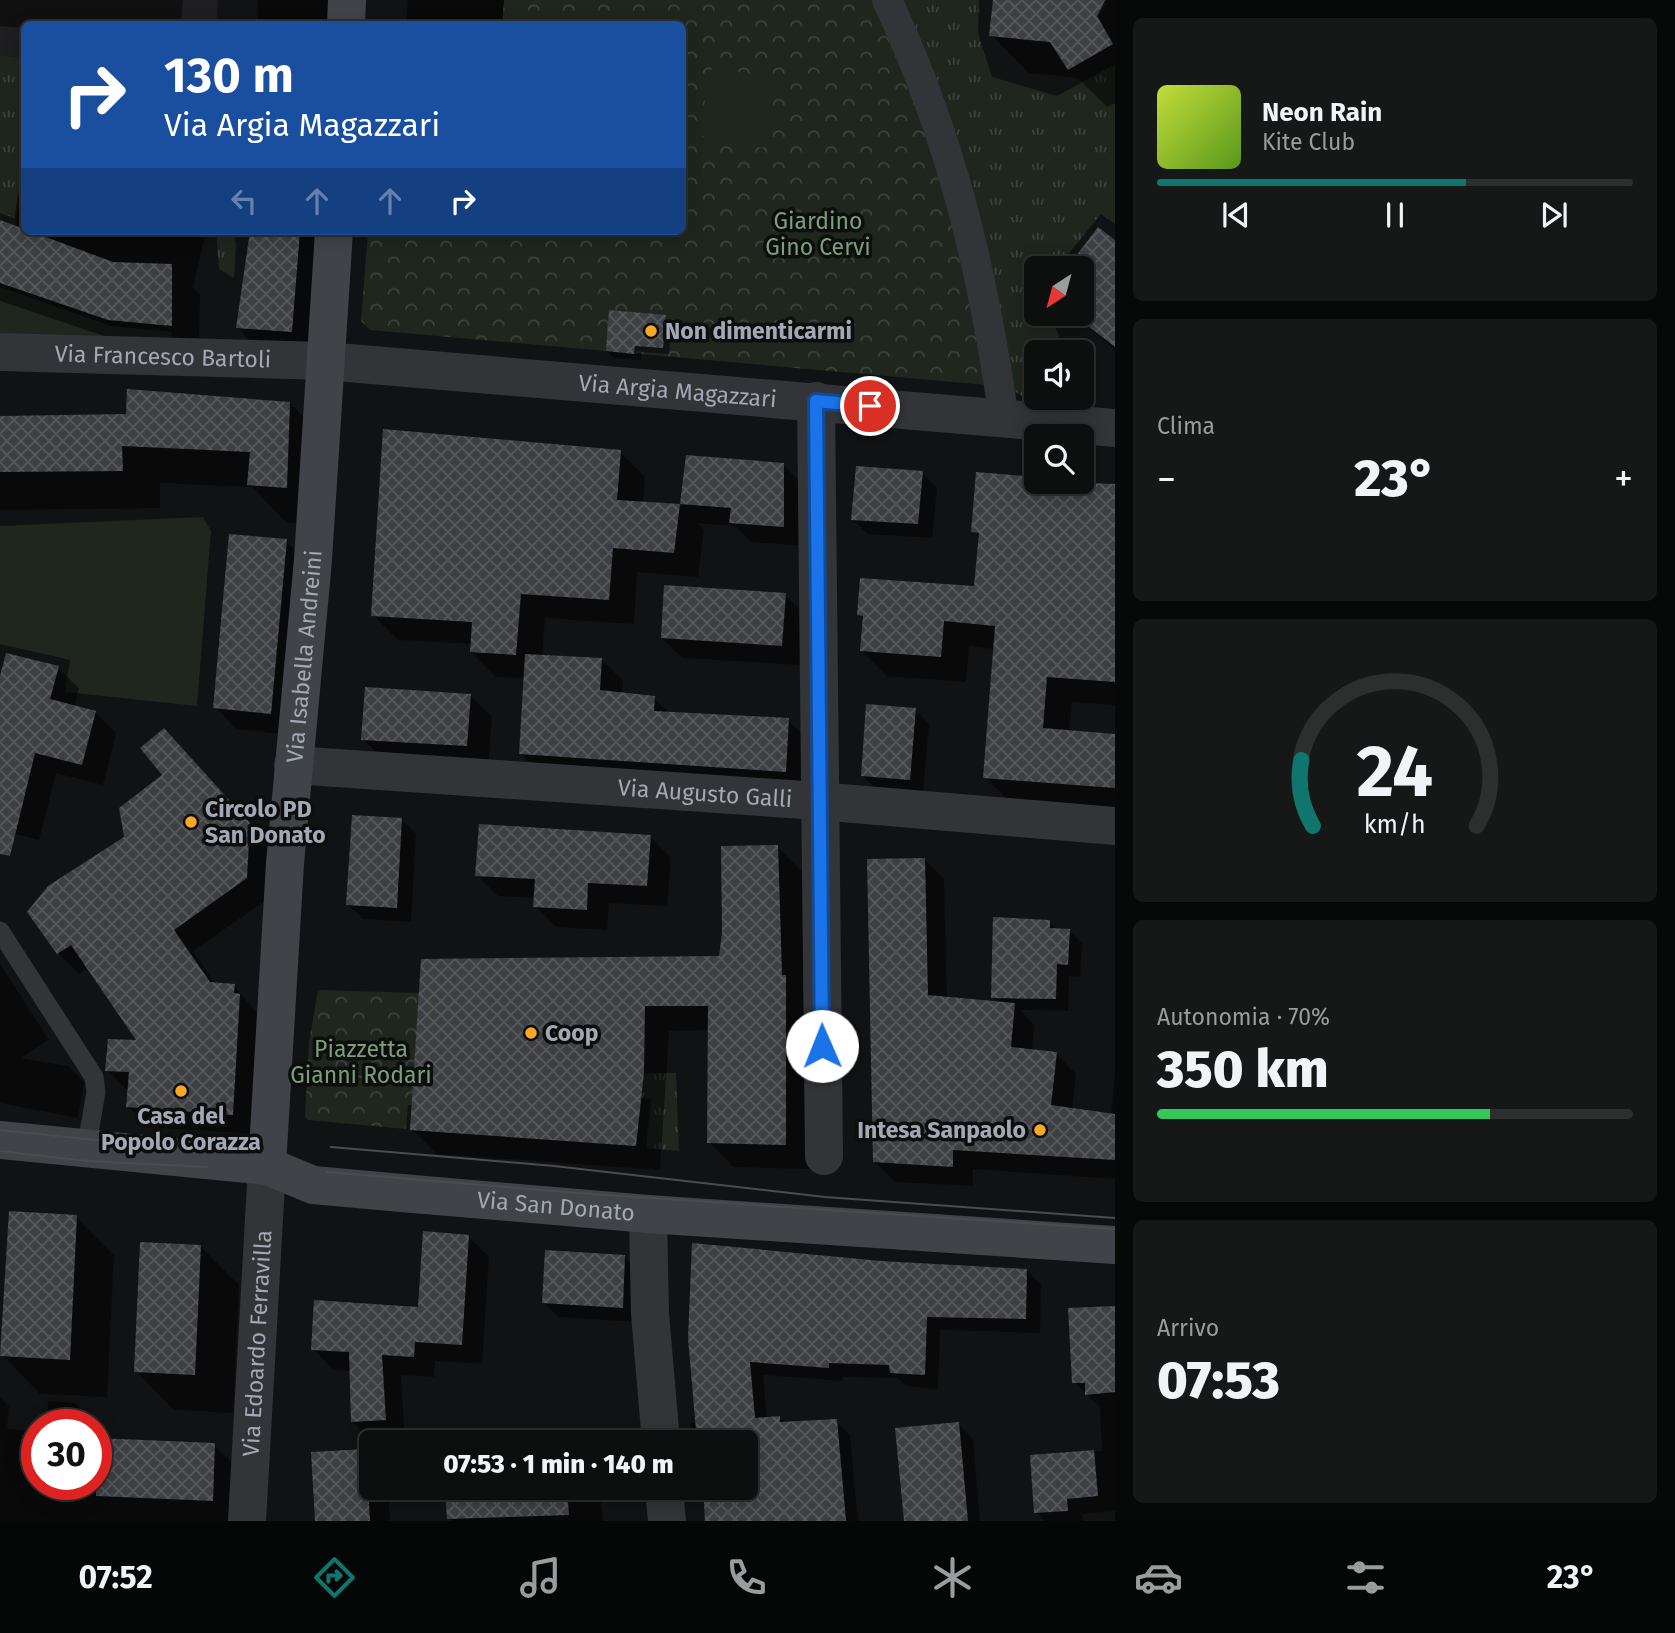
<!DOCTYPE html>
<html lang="it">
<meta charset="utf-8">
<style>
body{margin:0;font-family:"Fira Sans",sans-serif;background:#161717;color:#f1f3f6;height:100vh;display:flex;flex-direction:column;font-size:26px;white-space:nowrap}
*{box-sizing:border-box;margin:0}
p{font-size:23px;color:#9a9c9e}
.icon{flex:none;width:38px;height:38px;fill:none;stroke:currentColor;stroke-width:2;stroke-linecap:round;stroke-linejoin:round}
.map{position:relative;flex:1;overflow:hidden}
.sheet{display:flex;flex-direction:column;gap:18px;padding:18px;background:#070808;width:560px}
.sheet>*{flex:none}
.guide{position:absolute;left:21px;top:21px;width:665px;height:214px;border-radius:10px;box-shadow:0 4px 18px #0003,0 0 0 2px #2d2e2e;background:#1a4fa0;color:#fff;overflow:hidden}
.needle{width:46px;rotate:216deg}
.fabs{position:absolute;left:1024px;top:256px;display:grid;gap:14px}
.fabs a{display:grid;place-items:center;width:70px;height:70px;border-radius:10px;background:#0d0e0e;box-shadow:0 4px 18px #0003,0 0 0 2px #2d2e2e;font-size:35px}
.speed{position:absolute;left:21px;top:1409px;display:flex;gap:14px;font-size:35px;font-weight:700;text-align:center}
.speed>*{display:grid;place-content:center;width:91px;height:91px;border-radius:50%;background:#0d0e0e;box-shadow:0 4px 18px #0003,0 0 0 2px #2d2e2e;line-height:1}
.speed .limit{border:10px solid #d22;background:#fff;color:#111}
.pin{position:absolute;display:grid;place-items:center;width:60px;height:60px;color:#fff;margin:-30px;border:4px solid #fff;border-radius:50%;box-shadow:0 2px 7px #0007}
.me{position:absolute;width:77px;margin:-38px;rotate:359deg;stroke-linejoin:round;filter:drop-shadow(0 0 5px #0008)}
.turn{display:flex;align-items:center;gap:24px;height:147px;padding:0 28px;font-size:32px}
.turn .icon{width:91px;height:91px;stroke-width:2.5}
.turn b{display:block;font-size:49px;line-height:60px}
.lanes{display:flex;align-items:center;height:66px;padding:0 28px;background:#0003;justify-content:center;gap:35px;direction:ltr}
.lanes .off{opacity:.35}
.big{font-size:52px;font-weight:800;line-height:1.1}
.sheet .tile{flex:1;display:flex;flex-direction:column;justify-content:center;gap:10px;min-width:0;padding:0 24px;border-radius:10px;background:#161717}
.sheet .dial{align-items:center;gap:0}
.dial svg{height:182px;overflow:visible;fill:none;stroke:#2d2e2e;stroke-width:7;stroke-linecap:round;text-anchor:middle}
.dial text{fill:#f1f3f6;stroke:none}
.song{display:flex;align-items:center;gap:21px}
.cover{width:84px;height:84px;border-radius:10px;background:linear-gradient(135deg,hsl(70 70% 55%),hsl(90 70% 35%))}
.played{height:7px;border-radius:4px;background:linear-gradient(90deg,#0f766e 65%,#2d2e2e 65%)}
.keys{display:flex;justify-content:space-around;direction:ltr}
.heat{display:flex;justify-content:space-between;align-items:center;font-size:38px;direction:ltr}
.charge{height:10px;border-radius:5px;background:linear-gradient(90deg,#34c759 70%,#2d2e2e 0)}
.trip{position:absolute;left:359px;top:1430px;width:399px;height:70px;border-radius:10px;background:#0d0e0e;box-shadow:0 4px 18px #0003,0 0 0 2px #2d2e2e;font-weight:800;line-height:70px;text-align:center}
.dock{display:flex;height:112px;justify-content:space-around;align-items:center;background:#050606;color:#9a9c9e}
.dock .icon{width:49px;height:49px}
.dock .on{color:#0f766e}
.dock b{font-size:32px;color:#f1f3f6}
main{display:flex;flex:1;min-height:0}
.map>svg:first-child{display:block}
.built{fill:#1e1e20}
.grass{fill:url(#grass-tufts)}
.park{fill:url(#park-crowns)}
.garden{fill:#1e261e}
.shadow{fill:#0007}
.building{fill:url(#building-cross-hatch)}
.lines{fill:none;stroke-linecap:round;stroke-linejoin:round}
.service{stroke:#323438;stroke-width:19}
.pedestrian{stroke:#323438;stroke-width:30}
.minor{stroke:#323438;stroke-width:38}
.tertiary{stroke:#323438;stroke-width:38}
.secondary{stroke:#404348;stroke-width:38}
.tram{stroke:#494c51;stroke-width:2}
.route-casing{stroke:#114b97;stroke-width:18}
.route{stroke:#1a73e8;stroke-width:12}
.poi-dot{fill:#f6a827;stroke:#0d0d0e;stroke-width:2.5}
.labels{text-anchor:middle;stroke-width:7;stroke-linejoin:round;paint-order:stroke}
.park-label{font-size:23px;fill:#79a07a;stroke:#0d0d0e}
.poi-label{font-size:23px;font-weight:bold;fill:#a2a9b4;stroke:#0d0d0e;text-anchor:start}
.street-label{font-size:23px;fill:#a2a9b4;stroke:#0d0d0e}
</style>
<main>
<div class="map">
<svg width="1115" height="1521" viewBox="0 0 1115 1521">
<defs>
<pattern id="grass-tufts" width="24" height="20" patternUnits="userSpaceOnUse" patternTransform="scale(1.75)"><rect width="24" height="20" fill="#1e261e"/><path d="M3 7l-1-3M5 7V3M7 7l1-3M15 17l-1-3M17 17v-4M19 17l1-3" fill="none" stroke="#3c433c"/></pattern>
<pattern id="park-crowns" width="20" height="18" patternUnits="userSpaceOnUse" patternTransform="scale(1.75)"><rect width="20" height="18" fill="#1e261e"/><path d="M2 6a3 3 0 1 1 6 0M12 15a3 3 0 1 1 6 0" fill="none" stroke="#3c433c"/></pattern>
<pattern id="building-cross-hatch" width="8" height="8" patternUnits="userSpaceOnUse" patternTransform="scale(1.75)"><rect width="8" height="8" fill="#3d3f43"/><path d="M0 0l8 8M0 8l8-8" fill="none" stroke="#56585c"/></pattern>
</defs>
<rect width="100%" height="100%" fill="#111213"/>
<!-- built -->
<path class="built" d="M0,0h218l-2,24h-192v159h-4l-6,35 -14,-5z"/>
<!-- grass -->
<path class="grass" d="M899,0h80l-1,33 14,44 65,19 58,-32v160l-14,-10 -44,54h-21v45h14l15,39h-29v45h-12l-12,-7z
M0,56l24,2v125h-4l-6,35 -14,-5z
M216,231h17l3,13 -2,34 -15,-9z
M644,1073h32l3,78 -33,-3 5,-49 -10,-1z"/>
<!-- park -->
<path class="park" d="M504,0h372l15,30 67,198 29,157 -617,-55 -9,-9 7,-90h314v-207h-180z
M318,990l102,3 -8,112h-4l-2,24 -98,-9 -3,-3 4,-75z"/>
<!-- garden -->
<path class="garden" d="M712,67l65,13 -14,68 -65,-13z
M0,287l111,39 61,6 -2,13 -170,-9z
M203,517l8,14 -14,175 -132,-14 5,-32 -70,-16v-118z"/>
<!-- shadow -->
<path class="shadow" d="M0,0h183l-2,24h-157v4l-24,-2z
M258,0h98l-2,24h-97z
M408,0h96l-2,24h-96z
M995,0h108l-11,23 3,1 12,-24h8v103l-8,4 -29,-29 -49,-5 -38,-38z
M21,184l3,1v46h177l4,4 -12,52 7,7 -1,59 -62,-6 -137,-46v-79l15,5z
M252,231h88l-10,138 -54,-3 -38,-38z
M1115,242v108l-42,-37h9v-13l7,-10 -7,-6v-16z
M665,317l7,7 -3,30 -27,-2 -1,8 -27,-2 -7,-7z
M290,403l38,39 -3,83 -38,-2 -35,-36 -92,-4v25l-160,2v-92l127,-2z
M620,452l25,25 -2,26 39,3 5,-49 96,8 20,20 1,61 -53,-4 -16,-16 -38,-3 7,7 -6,47 -61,-5 -3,52 -89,-6 -3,39 60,3 21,21 -1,13 32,4 16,16 118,6 21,21 -3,51 -264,-17 -21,-21 4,-76 -29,-1 -25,-25 1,-8 -74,-4 -25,-25z
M922,473l15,15 -5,50 -64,-4 -15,-14z
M1036,479l79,7v219l-43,-3 -3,30 46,4v75l-104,-8 -26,-26 10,-128 -26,-3 -3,36 -79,-6 -25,-25 2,-31 -5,-5 116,-27 5,-49 -7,-8z
M286,541l22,22 -16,172 -56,-6 -21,-22z
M785,595l20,20 -3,50 -120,-7 -20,-20z
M58,668l21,20 -5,19 21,5 21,21 -13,52 -47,-12 -17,67 -39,-10v-147z
M470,695l22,22 -4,50 -103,-6 -22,-22z
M915,710l14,14 -6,69 -47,-4 -14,-14z
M184,751l86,94 -2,54 -75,52 23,34 18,1 26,30 -6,118 -105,-7 -21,-20v-16l-21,-21 32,-28 -51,-75 -9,7 -21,-21 106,-178z
M402,820l14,14 -5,88 -48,-3 -15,-14z
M650,837l21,21 -4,48 -58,-3 -2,27 -51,-3 -21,-21 1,-8 -38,-2 -21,-21z
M778,847l24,25 9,129 -1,168 -76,-2 -25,-25 1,-112 -41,1 -9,139 -223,-16 -25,-25 309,-171z
M924,859l20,20 3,120 52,4 -6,-6 56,-75 9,8h11l13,13 -2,34 -11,-1 -1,35 -48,-1 14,15 -2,26 24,3 20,20 -4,36 39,5 4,-43v107l-142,-10v17l-78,-4 -20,-20z
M0,964l49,76 -28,18 47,8 16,16 -6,36 -78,-15z
M76,1217l38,38 -7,142 -67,-3 -38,-39z
M468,1236l21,21 -7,107 -47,-3 -1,16 -33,-2 4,65 -31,2 -21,-20 -2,-51 -18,-1 -20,-21 107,-40z
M200,1246l39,39 -6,128 -59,-3 -38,-39z
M624,1257l15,14 -2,51 -79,-5 -14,-14z
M881,1263l146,7 14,15 -1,48 -100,-3 -2,59 -32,-3 -8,-8 -55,-1v4l-80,-6 4,44 12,-2 6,6 51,-2 14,14 8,86h-151l-2,-33h41v-46h-54l-1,-19 6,-1 -7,-84z
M1115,1308v203l-33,3 1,7h-38l-9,-9 -4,-56 70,-5 -2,-44 -26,-25z
M0,1397l9,9 -2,23 30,2v53h59v-60h-49l1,-23 27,2 35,35v2l104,5 36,35 -2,41h-248z
M958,1424l15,15 7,82h-75z
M365,1450l6,6v32h17l2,33h-74z
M447,1488h152l4,33h-152z"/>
<!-- building -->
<path class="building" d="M993,0h112l-8,16 16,28 -45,26 -18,-28 -61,-6z
M0,220l113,42 59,2v62l-64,-6 -108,-37z
M1098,227l17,13v107l-44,-34h11v-45h-15z
M250,231h50l-8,101 -56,-4z
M609,310l57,5 -3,33 -28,-2 -1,8 -28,-3z
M127,389l163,13 -3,86 -40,-3 3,-33 -128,-6 1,25 -123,1v-56l126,-2z
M383,429l238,21 -4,50 63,4 -6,49 -61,-5 -4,52 -88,-6 -5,61 -46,-3 2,-30 -101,-6z
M686,455l98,8v64l-55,-4 2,-15 -51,-4z
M856,466l67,5 -5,53 -67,-4z
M976,472l60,5v4l79,3v198l-68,-5 -4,51 72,6v54l-132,-10 12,-152 -51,-5 -3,36 -81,-6 3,-35 -6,-1 3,-37 114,8 5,-53 -8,-1z
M229,534l58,5 -16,175 -58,-6z
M664,585l122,8 -4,53 -121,-8z
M6,653l53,13 -9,33 46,12 -14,54 -47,-12 -25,103 -10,-2v-178z
M525,654l77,4 -2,32 55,6 -1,15 135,7 -3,54 -267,-18z
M365,687l106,7 -4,52 -106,-6z
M866,704l50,4 -6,72 -49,-4z
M164,728l86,95 -3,55 -73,52 36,52 25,2 -1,9 6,1 -7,121 -107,-8 3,-35 -24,-1 3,-32 28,1 -65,-95 -14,9 -30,-42 21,-26 76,-49 -5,-29 43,-33 -22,-27z
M352,815l50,3 -5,90 -51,-3z
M479,824l172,11 -4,51 -59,-3 -1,27 -54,-3 2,-28 -60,-3z
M778,845l4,130h4v170l-79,-2 1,-137h-63l-1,67 -8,73 -226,-16 11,-171 298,-3 3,-23 -1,-87z
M925,858l3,137 87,8 -4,44 46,5 -6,53 64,9v46l-162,-10v17l-80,-5 -6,-303z
M993,917l57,3v8l20,1 -2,36 -11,-1 -1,35 -65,-1z
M9,1211l68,4 -7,145 -70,-4z
M423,1231l46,4 -7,110 -47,-3 -1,15 -32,-2 4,65 -35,2 -2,-70 -38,-2 3,-50 104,7z
M140,1242l61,3 -6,130 -61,-3z
M692,1243l189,18 146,8 -1,50 -99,-2 -2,58 -35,-2 -1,-8 -60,-2v5l-79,-6 5,56 25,-2v6l57,-3 9,102h-141l-2,-33h43v-46h-49l-9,-104z
M545,1250l80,5 -2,53 -81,-5z
M1115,1306v86l-30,3v-12h-13l-4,-75z
M959,1422l9,99h-64l-9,-93z
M96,1438l119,5 -2,58 -117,-5z
M366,1449l4,72h-55l-4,-69z
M1094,1450l4,46 -31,3 1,12 -34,2 -4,-58z
M445,1488h122l2,27 -122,4z"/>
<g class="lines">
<!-- service -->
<path class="service" d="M0,931l94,146 2,15 -10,58"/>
<!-- pedestrian -->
<path class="pedestrian" d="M887,0c64,136 96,271 117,419"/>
<!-- minor -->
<g class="minor">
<path id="s1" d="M0,352l325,9 790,67"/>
<path d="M816,401l8,755"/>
<path id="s2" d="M293,765l525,36 297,25"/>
<path d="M648,1214l2,100 11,128"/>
<path d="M664,1488l3,33"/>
</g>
<!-- tertiary -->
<path class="tertiary" id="s3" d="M247,1521l20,-355"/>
<!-- secondary -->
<g class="secondary">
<path d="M346,24l1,-24"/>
<path id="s4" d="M0,1140l267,26 46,19 89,8 246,21 467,31"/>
<path id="s5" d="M267,1166l18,-303 28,-303 21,-329"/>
</g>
<!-- tram -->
<path class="tram" d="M0,1130l95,10 147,1
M331,1147l223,19 271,31 290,21
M0,1151l87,10 120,6
M327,1172l250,21 538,36"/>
</g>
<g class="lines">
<defs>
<path id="route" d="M822,1046l-6,-645 54,5"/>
</defs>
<!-- route casing -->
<use href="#route" class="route-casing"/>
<!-- route -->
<use href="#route" class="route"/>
</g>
<!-- markers -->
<g class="poi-dot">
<circle cx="651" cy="331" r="7"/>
<circle cx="191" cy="822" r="7"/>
<circle cx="531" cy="1033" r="7"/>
<circle cx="181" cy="1091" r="7"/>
<circle cx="1040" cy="1130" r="7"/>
</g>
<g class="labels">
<!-- park labels -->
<g class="park-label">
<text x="818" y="229">Giardino<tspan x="818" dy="26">Gino Cervi</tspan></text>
<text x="361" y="1057">Piazzetta<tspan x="361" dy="26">Gianni Rodari</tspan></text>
</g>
<!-- poi labels -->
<g class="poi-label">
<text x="665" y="339">Non dimenticarmi</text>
<text x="205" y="817">Circolo PD<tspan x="205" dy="26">San Donato</tspan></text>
<text x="545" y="1041">Coop</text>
<text x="181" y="1124" text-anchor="middle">Casa del<tspan x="181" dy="26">Popolo Corazza</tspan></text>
<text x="1026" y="1138" text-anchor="end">Intesa Sanpaolo</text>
</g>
<!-- street labels -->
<g class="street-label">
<text dy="8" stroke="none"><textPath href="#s1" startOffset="163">Via Francesco Bartoli</textPath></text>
<text dy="8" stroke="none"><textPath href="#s1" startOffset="679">Via Argia Magazzari</textPath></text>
<text dy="8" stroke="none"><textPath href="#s5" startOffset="511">Via Isabella Andreini</textPath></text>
<text dy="8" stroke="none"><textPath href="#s2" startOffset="413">Via Augusto Galli</textPath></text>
<text dy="8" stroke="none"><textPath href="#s4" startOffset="562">Via San Donato</textPath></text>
<text dy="8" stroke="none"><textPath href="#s3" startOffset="178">Via Edoardo Ferravilla</textPath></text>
</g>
</g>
</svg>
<div class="fabs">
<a><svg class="needle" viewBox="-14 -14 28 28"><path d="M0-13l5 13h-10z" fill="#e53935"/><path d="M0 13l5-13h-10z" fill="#9a9c9e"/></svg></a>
<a><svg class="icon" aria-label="sound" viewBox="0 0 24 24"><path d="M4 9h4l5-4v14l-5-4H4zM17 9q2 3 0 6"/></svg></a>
<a><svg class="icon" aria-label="search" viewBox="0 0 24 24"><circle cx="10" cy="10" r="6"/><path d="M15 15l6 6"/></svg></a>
</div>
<div class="speed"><div class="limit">30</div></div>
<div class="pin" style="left:870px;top:406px;background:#d93025"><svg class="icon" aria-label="arrive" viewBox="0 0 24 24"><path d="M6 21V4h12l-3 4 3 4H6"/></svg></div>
<svg class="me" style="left:822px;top:1046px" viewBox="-20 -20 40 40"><circle r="19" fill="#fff"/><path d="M0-13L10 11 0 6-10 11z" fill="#1a73e8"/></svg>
<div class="trip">07:53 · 1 min · 140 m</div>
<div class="guide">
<div class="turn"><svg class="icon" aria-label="right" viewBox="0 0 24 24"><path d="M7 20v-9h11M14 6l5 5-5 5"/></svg><div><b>130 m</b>Via Argia Magazzari</div></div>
<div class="lanes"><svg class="icon off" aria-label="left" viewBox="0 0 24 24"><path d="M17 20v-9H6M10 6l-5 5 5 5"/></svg><svg class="icon off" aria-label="ahead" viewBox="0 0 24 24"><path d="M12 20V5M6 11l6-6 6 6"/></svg><svg class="icon off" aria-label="ahead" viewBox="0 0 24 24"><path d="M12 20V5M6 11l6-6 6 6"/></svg><svg class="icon" aria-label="right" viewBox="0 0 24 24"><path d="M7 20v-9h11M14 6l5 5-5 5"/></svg></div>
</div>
</div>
<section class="sheet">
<div class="tile">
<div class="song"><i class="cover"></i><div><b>Neon Rain</b><p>Kite Club</p></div></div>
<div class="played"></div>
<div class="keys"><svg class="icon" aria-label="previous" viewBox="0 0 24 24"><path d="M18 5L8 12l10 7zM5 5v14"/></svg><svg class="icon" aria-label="pause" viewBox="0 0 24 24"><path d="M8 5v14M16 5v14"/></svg><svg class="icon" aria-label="next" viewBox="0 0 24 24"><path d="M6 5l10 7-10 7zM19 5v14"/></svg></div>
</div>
<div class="tile"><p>Clima</p>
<div class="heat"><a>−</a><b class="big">23°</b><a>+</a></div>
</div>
<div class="tile dial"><svg viewBox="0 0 100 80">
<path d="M14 69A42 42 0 1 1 86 69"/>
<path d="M14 69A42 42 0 0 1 9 40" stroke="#0f766e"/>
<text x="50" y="56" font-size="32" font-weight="700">24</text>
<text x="50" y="72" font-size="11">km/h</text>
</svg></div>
<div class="tile"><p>Autonomia · 70%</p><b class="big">350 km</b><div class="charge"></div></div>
<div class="tile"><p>Arrivo</p><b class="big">07:53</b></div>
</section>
</main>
<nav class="dock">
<b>07:52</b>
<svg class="icon on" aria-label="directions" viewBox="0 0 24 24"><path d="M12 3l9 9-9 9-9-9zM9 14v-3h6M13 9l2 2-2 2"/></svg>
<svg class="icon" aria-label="music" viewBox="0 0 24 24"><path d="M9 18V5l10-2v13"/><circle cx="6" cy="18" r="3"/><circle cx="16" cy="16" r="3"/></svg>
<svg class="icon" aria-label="phone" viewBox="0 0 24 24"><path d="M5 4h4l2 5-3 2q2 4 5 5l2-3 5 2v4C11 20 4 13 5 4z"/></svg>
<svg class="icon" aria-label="climate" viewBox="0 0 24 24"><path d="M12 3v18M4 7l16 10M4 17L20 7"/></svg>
<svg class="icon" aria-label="car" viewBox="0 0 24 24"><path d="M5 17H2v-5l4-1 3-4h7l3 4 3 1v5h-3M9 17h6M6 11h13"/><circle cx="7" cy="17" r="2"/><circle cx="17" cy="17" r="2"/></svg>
<svg class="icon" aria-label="filters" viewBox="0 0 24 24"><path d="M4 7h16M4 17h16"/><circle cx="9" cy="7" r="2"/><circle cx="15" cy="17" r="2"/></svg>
<b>23°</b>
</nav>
